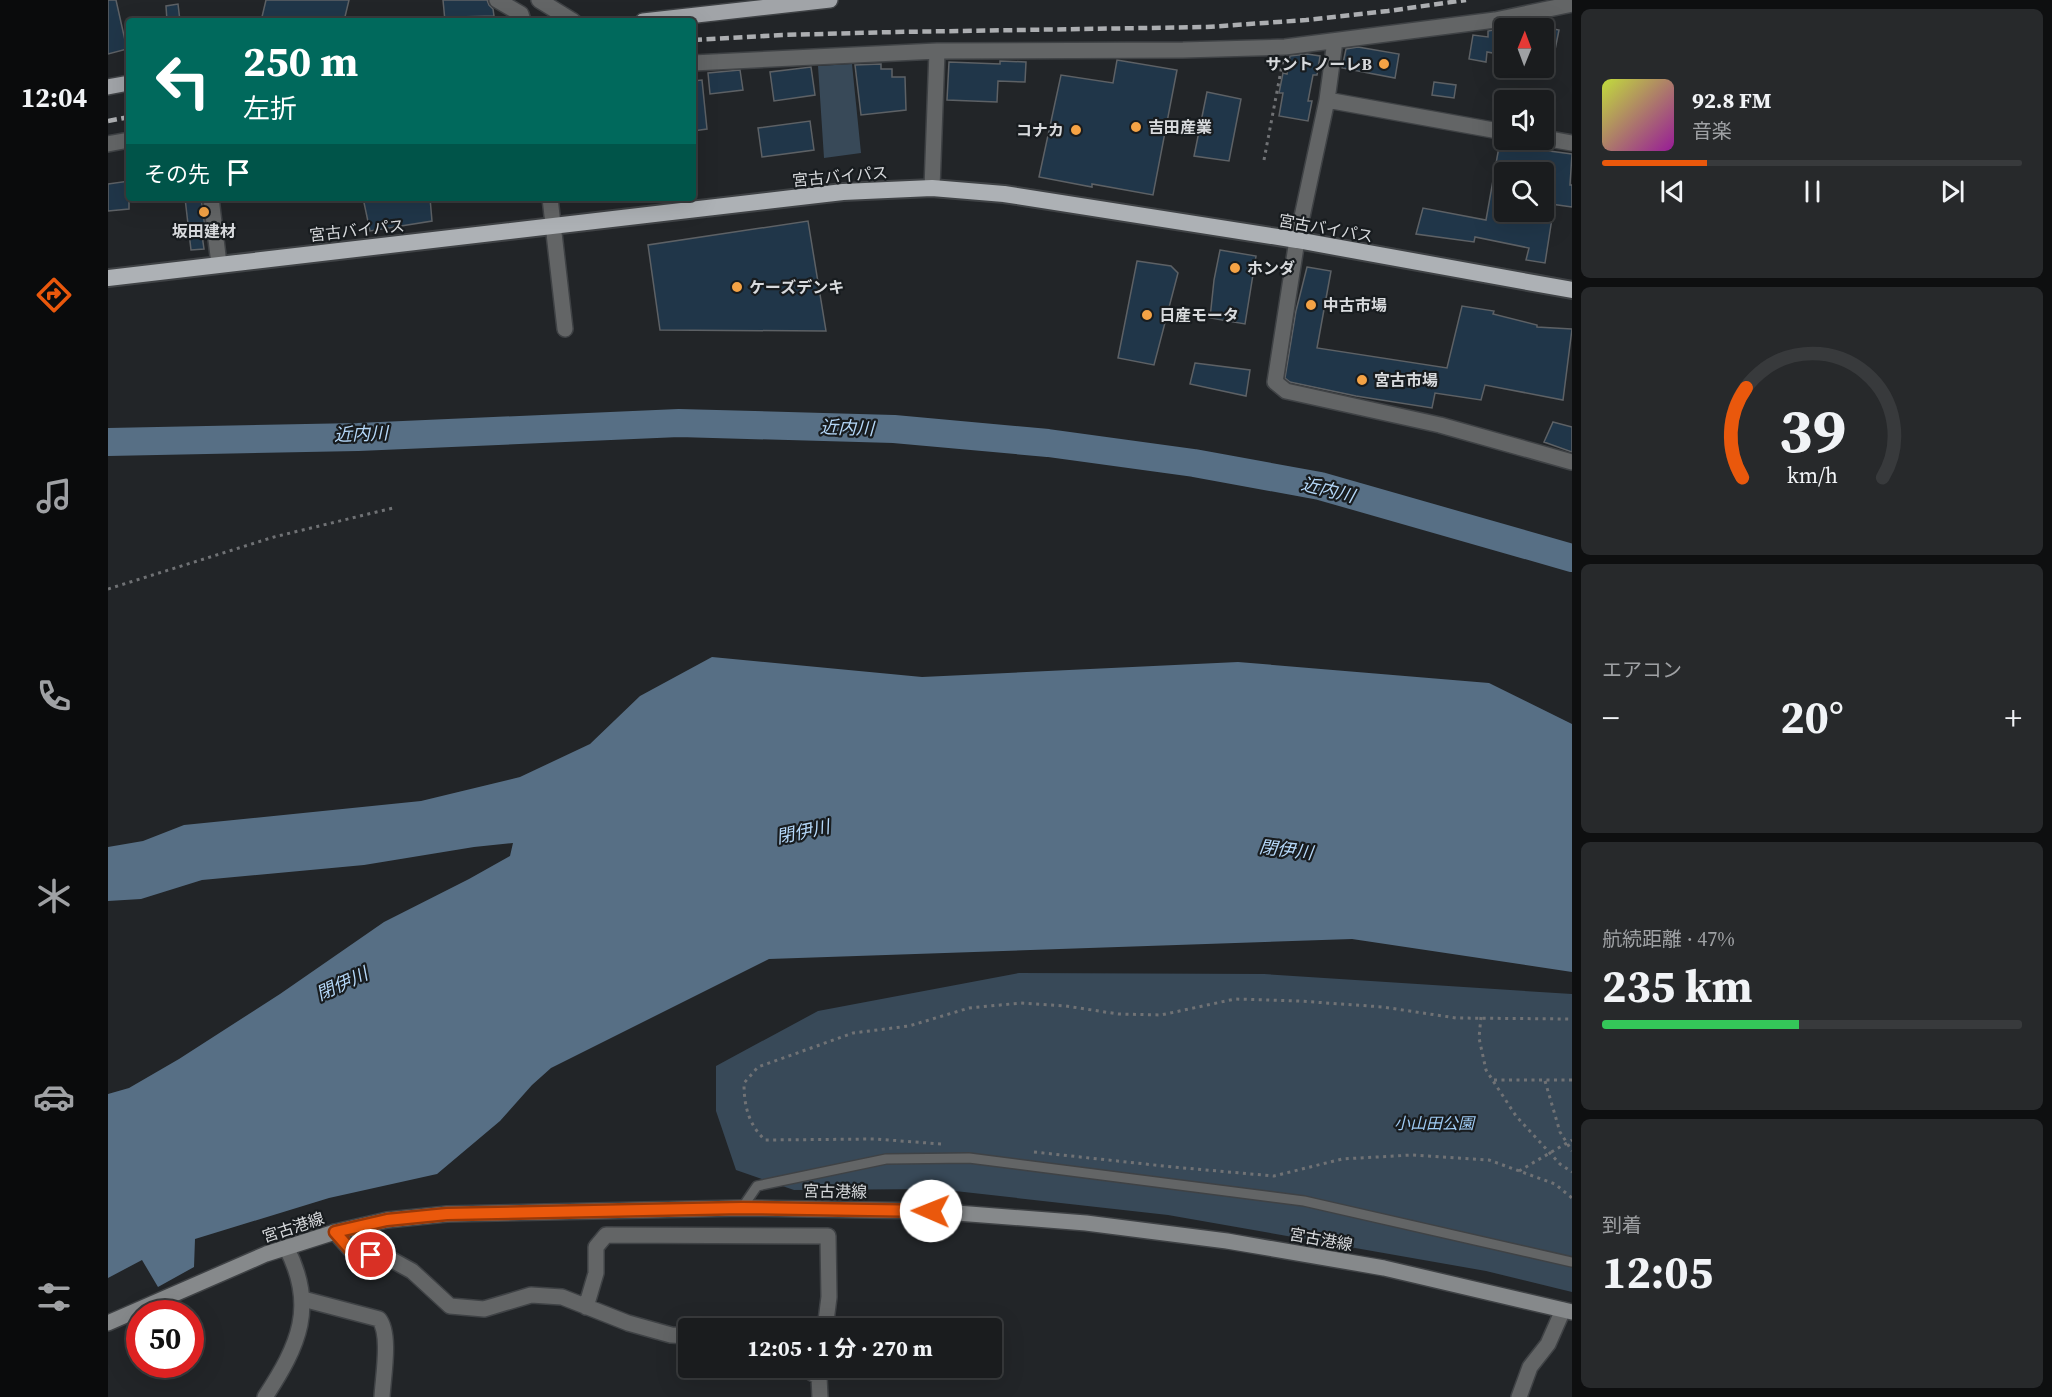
<!DOCTYPE html>
<html lang="ja">
<meta charset="utf-8">
<style>
body{margin:0;font-family:"Source Serif 4","Noto Sans JP",serif;background:#27292b;color:#f1f3f6;height:100vh;display:flex;flex-direction:column;font-size:22px;white-space:nowrap}
*{box-sizing:border-box;margin:0}
p{font-size:20px;color:#9fa1a4}
.icon{flex:none;width:33px;height:33px;fill:none;stroke:currentColor;stroke-width:2;stroke-linecap:round;stroke-linejoin:round}
.map{position:relative;flex:1;overflow:hidden}
.side{display:flex;flex-direction:column;gap:9px;padding:9px;background:#0e0f10;width:480px}
.side>*{flex:none}
.top-card{position:absolute;left:18px;top:18px;width:570px;height:183px;border-radius:6px;box-shadow:0 6px 24px #0002,0 0 0 2px #383a3c;background:#00695c;color:#fff;overflow:hidden}
.needle{width:39px;rotate:1deg}
.controls{position:absolute;left:1386px;top:18px;display:grid;gap:12px}
.controls a{display:grid;place-items:center;width:60px;height:60px;border-radius:6px;background:#1a1c1e;box-shadow:0 6px 24px #0002,0 0 0 2px #383a3c;font-size:30px}
.speed{position:absolute;left:18px;top:1300px;display:flex;gap:12px;font-size:30px;font-weight:700;text-align:center}
.speed>*{display:grid;place-content:center;width:78px;height:78px;border-radius:50%;background:#1a1c1e;box-shadow:0 6px 24px #0002,0 0 0 2px #383a3c;line-height:1}
.speed .limit{border:9px solid #d22;background:#fff;color:#111}
.pin{position:absolute;display:grid;place-items:center;width:51px;height:51px;color:#fff;margin:-26px;border:3px solid #fff;border-radius:50%;box-shadow:0 2px 6px #0007}
.me{position:absolute;width:66px;margin:-33px;rotate:271deg;stroke-linejoin:round;filter:drop-shadow(0 0 4px #0008)}
.turn{display:flex;align-items:center;gap:21px;height:126px;padding:0 18px;font-size:27px}
.turn .icon{width:78px;height:78px;stroke-width:2.5}
.turn b{display:block;font-size:42px;line-height:51px}
.then{display:flex;align-items:center;height:57px;padding:0 18px;background:#0003;gap:12px;font-size:22px}
.big{font-size:45px;font-weight:700;line-height:1.1}
.side .widget{flex:1;display:flex;flex-direction:column;justify-content:center;gap:9px;min-width:0;padding:0 21px;border-radius:9px;background:#27292b}
.side .dial{align-items:center;gap:0}
.dial svg{height:156px;overflow:visible;fill:none;stroke:#383a3c;stroke-width:7;stroke-linecap:round;text-anchor:middle}
.dial text{fill:#f1f3f6;stroke:none}
.song{display:flex;align-items:center;gap:18px}
.cover{width:72px;height:72px;border-radius:9px;background:linear-gradient(135deg,hsl(70 70% 55%),hsl(300 70% 35%))}
.played{height:6px;border-radius:3px;background:linear-gradient(90deg,#ea580c 25%,#383a3c 25%)}
.keys{display:flex;justify-content:space-around;direction:ltr}
.heat{display:flex;justify-content:space-between;align-items:center;font-size:33px;direction:ltr}
.charge{height:9px;border-radius:4px;background:linear-gradient(90deg,#34c759 47%,#383a3c 0)}
.trip{position:absolute;left:570px;top:1318px;width:324px;height:60px;border-radius:6px;background:#1a1c1e;box-shadow:0 6px 24px #0002,0 0 0 2px #383a3c;font-weight:700;line-height:60px;text-align:center}
main{display:flex;flex:1;min-height:0}
.tab-bar{display:flex;flex-direction:column;width:108px;justify-content:space-around;align-items:center;background:#0a0b0c;color:#9fa1a4}
.tab-bar .icon{width:42px;height:42px}
.tab-bar .on{color:#ea580c}
.tab-bar b{font-size:27px;color:#f1f3f6}
.map>svg:first-child{display:block}
.green{fill:#384958}
.water{fill:#576f85}
.lines{fill:none;stroke-linecap:round;stroke-linejoin:round}
.river{stroke:#576f85;stroke-width:28}
.building{fill:#203649;stroke:#5d6165;stroke-width:1.5}
.service-casing{stroke:#3f4245;stroke-width:12}
.minor-casing{stroke:#3f4245;stroke-width:18}
.tertiary-casing{stroke:#3f4245;stroke-width:18}
.secondary-casing{stroke:#3f4245;stroke-width:18}
.primary-casing{stroke:#3f4245;stroke-width:18}
.trunk-casing{stroke:#3f4245;stroke-width:20}
.path{stroke:#707275;stroke-width:3;stroke-dasharray:3 4.5;stroke-linecap:butt}
.service{stroke:#636566;stroke-width:9}
.minor{stroke:#636566;stroke-width:15}
.tertiary{stroke:#636566;stroke-width:15}
.secondary{stroke:#86898b;stroke-width:15}
.primary{stroke:#a1a4a8;stroke-width:15}
.trunk{stroke:#adb1b5;stroke-width:16}
.rail{stroke:#acaeb1;stroke-width:4.5;stroke-dasharray:9 4.5;stroke-linecap:butt}
.route-casing{stroke:#983908;stroke-width:15}
.route{stroke:#ea580c;stroke-width:10}
.poi-dot{fill:#f5a345;stroke:#181c1f;stroke-width:2}
.labels{text-anchor:middle;stroke-width:4.5;stroke-linejoin:round;paint-order:stroke}
.poi-label{font-size:16px;font-weight:bold;fill:#d8dadd;stroke:#181c1f;text-anchor:start}
.street-label{font-size:16px;fill:#d8dadd;stroke:#181c1f}
.park-label{font-size:16px;font-style:italic;fill:#9fcbf4;stroke:#181c1f}
.water-label{font-size:18px;font-style:italic;fill:#b5d8f9;stroke:#181c1f}
</style>
<main>
<nav class="tab-bar">
<b>12:04</b>
<svg class="icon on" aria-label="directions" viewBox="0 0 24 24"><path d="M12 3l9 9-9 9-9-9zM9 14v-3h6M13 9l2 2-2 2"/></svg>
<svg class="icon" aria-label="music" viewBox="0 0 24 24"><path d="M9 18V5l10-2v13"/><circle cx="6" cy="18" r="3"/><circle cx="16" cy="16" r="3"/></svg>
<svg class="icon" aria-label="phone" viewBox="0 0 24 24"><path d="M5 4h4l2 5-3 2q2 4 5 5l2-3 5 2v4C11 20 4 13 5 4z"/></svg>
<svg class="icon" aria-label="climate" viewBox="0 0 24 24"><path d="M12 3v18M4 7l16 10M4 17L20 7"/></svg>
<svg class="icon" aria-label="car" viewBox="0 0 24 24"><path d="M5 17H2v-5l4-1 3-4h7l3 4 3 1v5h-3M9 17h6M6 11h13"/><circle cx="7" cy="17" r="2"/><circle cx="17" cy="17" r="2"/></svg>
<svg class="icon" aria-label="filters" viewBox="0 0 24 24"><path d="M4 7h16M4 17h16"/><circle cx="9" cy="7" r="2"/><circle cx="15" cy="17" r="2"/></svg>
</nav>
<div class="map">
<svg width="1464" height="1397" viewBox="0 0 1464 1397">
<rect width="100%" height="100%" fill="#222528"/>
<!-- green -->
<path class="green" d="M744,64l9,89 -37,5 -6,-92z
M911,973l245,1 308,20v298l-86,-21 -318,-56 -231,-26 -143,1 -58,-20 -20,-59v-45l102,-55z"/>
<!-- water -->
<path class="water" d="M604,657l210,20 316,-15 251,21 83,41v248l-220,-33 -583,20 -218,109 -19,17 -32,36 -63,53 -108,24 -134,41 -1,28 -36,20 -16,-27 -34,18v-184l21,-6 50,-29 101,-65 104,-72 85,-43 41,-23 3,-13 -39,4 -110,18 -162,15 -61,19 -33,2v-54l35,-6 41,-16 237,-24 99,-24 70,-33 50,-48z"/>
<g class="lines">
<!-- river -->
<path class="river" d="M0,442l250,-5 321,-14 215,6 154,14 146,20 126,23 252,72"/>
</g>
<!-- building -->
<path class="building" d="M0,0h8l11,49 -19,5z
M158,0h83l-5,21h-83z
M335,0h44l2,5 4,4 1,7 -37,1v4h-12z
M70,4l2,17h-13l-1,-15z
M1436,27l15,3 -4,20 -11,-2z
M1396,28v27l-17,-3 -1,10 -17,-3 4,-24 15,2v-6z
M1250,47l41,7 -4,24 -53,-10 4,-19z
M1199,54l13,2 -3,19h-4l-5,26h4l-4,20 -29,-5 4,-23h-4l4,-20 4,1 3,-18z
M1009,60l60,10 -24,125 -61,-11v3l-53,-10 22,-102 52,8z
M892,61l26,1 -1,20 -27,-1 -1,21 -50,-2 2,-38 51,2z
M773,64v5h11v8h13l1,33 -45,5 -6,-50z
M703,67l4,28 -41,6 -4,-29z
M632,70l3,20 -33,4 -2,-21z
M594,80l5,49 -14,2v-50z
M1326,82l22,3 -2,13 -22,-3z
M1099,92l34,7 -12,62 -35,-5z
M702,121l4,29 -52,7 -4,-29z
M1402,140l18,2 -1,6 45,6 -2,31h2v22l-28,-4v-31h-40v40h49l-8,51 -19,-3 3,-12 -54,-11 -1,5 -58,-8 7,-26 63,12 14,-79z
M21,181v28l-21,2v-27z
M77,198h16l4,29 -4,1 3,21 -13,1z
M255,198h67l2,23 -62,10z
M700,221l18,110 -166,-1 -12,-85z
M1112,250l36,6 -11,68 -35,-6 4,-38z
M1029,261l34,5 7,7 -24,92 -36,-7z
M1199,267l24,4 -14,77 130,20 15,-62 32,5 -1,3 44,11v2l35,2 -9,71 -78,-15 -4,15 -46,-7 -3,15 -76,-12 -66,-14 -5,-4 11,-67z
M1087,363l55,7 -4,26 -56,-12z
M1445,422l19,5v25l-28,-10z"/>
<g class="lines">
<defs>
<path id="service" d="M634,1208l15,-22 129,-27 83,-1 335,43 268,61"/>
<path id="minor" d="M389,0l24,14 2,7
M431,0l34,21
M1227,41l-8,59 -30,140 -22,142 11,9 154,34 132,37
M585,63l244,-12 246,-1 102,-3 210,-27 77,-16
M1219,100l177,32
M1436,138l28,5
M0,144l21,-4
M824,188l5,-137
M103,198l8,66
M442,198l15,131
M227,1232l15,17 42,11 20,11 38,35 34,3 47,-14 31,2 66,26 43,12 17,1
M195,1299l76,20c12,15 4,58 3,78
M478,1307l10,-34v-26l10,-12 222,1 1,61 -4,32
M696,1368l15,9 1,20
M1411,1397l11,-30 18,-23 15,-34"/>
<path id="tertiary" d="M157,1397c34,-52 52,-91 21,-150"/>
<path id="secondary" d="M0,1323l158,-69 69,-22 52,-12 60,-6 295,-6 189,3 155,12 141,18 157,27 188,44"/>
<path id="primary" d="M535,21l187,-21
M0,87l21,-4"/>
<path id="trunk" d="M0,278l735,-86 89,-4 72,6 293,46 275,50"/>
</defs>
<!-- service casing -->
<use href="#service" class="service-casing"/>
<!-- minor casing -->
<use href="#minor" class="minor-casing"/>
<!-- tertiary casing -->
<use href="#tertiary" class="tertiary-casing"/>
<!-- secondary casing -->
<use href="#secondary" class="secondary-casing"/>
<!-- primary casing -->
<use href="#primary" class="primary-casing"/>
<!-- trunk casing -->
<use href="#trunk" class="trunk-casing"/>
<!-- path -->
<path class="path" d="M1156,160l19,-100
M0,589l166,-52 119,-29
M1373,1017l-2,21 7,32 30,46 44,48 12,8
M1386,1080h78
M1437,1081l15,51 12,19
M833,1144l-66,-5 -110,1c-17,-16 -21,-35 -21,-57l14,-16 95,-34 56,-7 60,-18 52,-5 45,3 52,8 43,1 74,-16 64,2 84,6 73,11 116,1
M926,1152l139,15 101,9 68,-17 70,-4 77,5 66,24 17,14
M1411,1171l53,-31"/>
<!-- service -->
<use href="#service" class="service"/>
<!-- minor -->
<use href="#minor" class="minor"/>
<!-- tertiary -->
<use href="#tertiary" class="tertiary"/>
<!-- secondary -->
<use href="#secondary" class="secondary"/>
<!-- primary -->
<use href="#primary" class="primary"/>
<!-- trunk -->
<use href="#trunk" class="trunk"/>
<!-- rail -->
<path class="rail" d="M585,40l89,-5 114,-3 311,-5 99,-7 82,-9 78,-11
M0,121l21,-4"/>
</g>
<g class="lines">
<defs>
<path id="route" d="M263,1255l-21,-6 -15,-17 52,-12 60,-6 295,-6 189,3"/>
</defs>
<!-- route casing -->
<use href="#route" class="route-casing"/>
<!-- route -->
<use href="#route" class="route"/>
</g>
<!-- markers -->
<g class="poi-dot">
<circle cx="1276" cy="64" r="6"/>
<circle cx="1028" cy="127" r="6"/>
<circle cx="968" cy="130" r="6"/>
<circle cx="96" cy="212" r="6"/>
<circle cx="1127" cy="268" r="6"/>
<circle cx="629" cy="287" r="6"/>
<circle cx="1203" cy="305" r="6"/>
<circle cx="1039" cy="315" r="6"/>
<circle cx="1254" cy="380" r="6"/>
</g>
<g class="labels">
<!-- poi labels -->
<g class="poi-label">
<text x="1264" y="70" text-anchor="end">サントノーレB</text>
<text x="1040" y="133">吉田産業</text>
<text x="956" y="136" text-anchor="end">コナカ</text>
<text x="96" y="237" text-anchor="middle">坂田建材</text>
<text x="1139" y="274">ホンダ</text>
<text x="641" y="293">ケーズデンキ</text>
<text x="1215" y="311">中古市場</text>
<text x="1051" y="321">日産モータ</text>
<text x="1266" y="386">宮古市場</text>
</g>
<!-- street labels -->
<g class="street-label">
<text transform="translate(732 176) rotate(-5)" y="6">宮古バイパス</text>
<text transform="translate(1218 228) rotate(10)" y="6">宮古バイパス</text>
<text transform="translate(249 230) rotate(-6)" y="6">宮古バイパス</text>
<text transform="translate(727 1191) rotate(1)" y="6">宮古港線</text>
<text transform="translate(185 1227) rotate(-18)" y="6">宮古港線</text>
<text transform="translate(1213 1239) rotate(10)" y="6">宮古港線</text>
</g>
<!-- park labels -->
<g class="park-label">
<text x="1326" y="1129">小山田公園</text>
</g>
<!-- water labels -->
<g class="water-label">
<text transform="translate(739 428) rotate(2)" y="6">近内川</text>
<text transform="translate(253 434) rotate(-2)" y="6">近内川</text>
<text transform="translate(1220 490) rotate(14)" y="6">近内川</text>
<text transform="translate(695 832) rotate(-12)" y="6">閉伊川</text>
<text transform="translate(1178 850) rotate(7)" y="6">閉伊川</text>
<text transform="translate(234 984) rotate(-25)" y="6">閉伊川</text>
</g>
</g>
</svg>
<div class="controls">
<a><svg class="needle" viewBox="-14 -14 28 28"><path d="M0-13l5 13h-10z" fill="#e53935"/><path d="M0 13l5-13h-10z" fill="#9fa1a4"/></svg></a>
<a><svg class="icon" aria-label="sound" viewBox="0 0 24 24"><path d="M4 9h4l5-4v14l-5-4H4zM17 9q2 3 0 6"/></svg></a>
<a><svg class="icon" aria-label="search" viewBox="0 0 24 24"><circle cx="10" cy="10" r="6"/><path d="M15 15l6 6"/></svg></a>
</div>
<div class="speed"><div class="limit">50</div></div>
<div class="pin" style="left:263px;top:1255px;background:#d93025"><svg class="icon" aria-label="arrive" viewBox="0 0 24 24"><path d="M6 21V4h12l-3 4 3 4H6"/></svg></div>
<svg class="me" style="left:823px;top:1211px" viewBox="-20 -20 40 40"><circle r="19" fill="#fff"/><path d="M0-13L10 11 0 6-10 11z" fill="#ea580c"/></svg>
<div class="trip">12:05 · 1 分 · 270 m</div>
<div class="top-card">
<div class="turn"><svg class="icon" aria-label="left" viewBox="0 0 24 24"><path d="M17 20v-9H6M10 6l-5 5 5 5"/></svg><div><b>250 m</b>左折</div></div>
<div class="then">その先<svg class="icon" aria-label="arrive" viewBox="0 0 24 24"><path d="M6 21V4h12l-3 4 3 4H6"/></svg></div>
</div>
</div>
<section class="side">
<div class="widget">
<div class="song"><i class="cover"></i><div><b>92.8 FM</b><p>音楽</p></div></div>
<div class="played"></div>
<div class="keys"><svg class="icon" aria-label="previous" viewBox="0 0 24 24"><path d="M18 5L8 12l10 7zM5 5v14"/></svg><svg class="icon" aria-label="pause" viewBox="0 0 24 24"><path d="M8 5v14M16 5v14"/></svg><svg class="icon" aria-label="next" viewBox="0 0 24 24"><path d="M6 5l10 7-10 7zM19 5v14"/></svg></div>
</div>
<div class="widget dial"><svg viewBox="0 0 100 80">
<path d="M14 69A42 42 0 1 1 86 69"/>
<path d="M14 69A42 42 0 0 1 16 23" stroke="#ea580c"/>
<text x="50" y="56" font-size="32" font-weight="700">39</text>
<text x="50" y="72" font-size="11">km/h</text>
</svg></div>
<div class="widget"><p>エアコン</p>
<div class="heat"><a>−</a><b class="big">20°</b><a>+</a></div>
</div>
<div class="widget"><p>航続距離 · 47%</p><b class="big">235 km</b><div class="charge"></div></div>
<div class="widget"><p>到着</p><b class="big">12:05</b></div>
</section>
</main>
